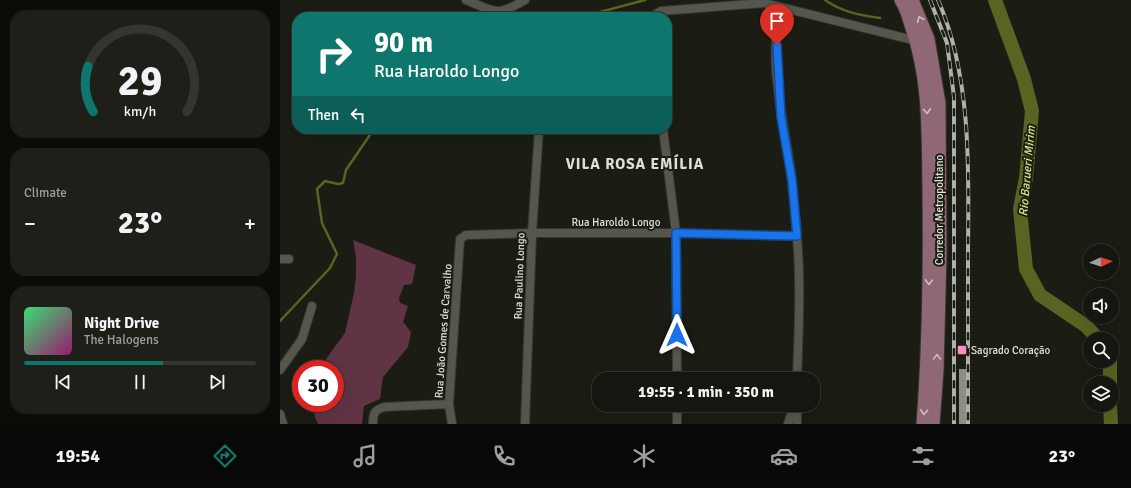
<!DOCTYPE html>
<meta charset="utf-8">
<style>
body{margin:0;font-family:Signika,sans-serif;background:#1d1f18;color:#f1f3f6;height:100vh;display:flex;flex-direction:column;font-size:15px;white-space:nowrap}
*{box-sizing:border-box;margin:0}
p{font-size:13px;color:#9d9f9e}
.icon{flex:none;width:22px;height:22px;fill:none;stroke:currentColor;stroke-width:2;stroke-linecap:round;stroke-linejoin:round}
.map{position:relative;flex:1;overflow:hidden}
.details{display:flex;flex-direction:column;gap:10px;padding:10px;background:#0b0c08;width:280px}
.details>*{flex:none}
.top-card{position:absolute;left:12px;top:12px;width:380px;height:122px;border-radius:16px;box-shadow:0 4px 16px #0002,0 0 0 1px #33352f;background:#0f766e;color:#fff;overflow:hidden}
.needle{width:26px;rotate:87deg}
.tools{position:absolute;left:803px;top:244px;display:grid;gap:8px}
.tools a{display:grid;place-items:center;width:36px;height:36px;border-radius:50%;background:#14160f;box-shadow:0 4px 16px #0002,0 0 0 1px #33352f;font-size:20px}
.speed{position:absolute;left:12px;top:360px;display:flex;gap:8px;font-size:20px;font-weight:700;text-align:center}
.speed>*{display:grid;place-content:center;width:52px;height:52px;border-radius:50%;background:#14160f;box-shadow:0 4px 16px #0002,0 0 0 1px #33352f;line-height:1}
.speed .limit{border:6px solid #d22;background:#fff;color:#111}
.pin{position:absolute;display:grid;place-items:center;width:34px;height:34px;color:#fff;margin:-41px -17px;border-radius:50% 50% 50% 0;rotate:-45deg;box-shadow:0 0 4px #0007}
.pin .icon{rotate:45deg}
.me{position:absolute;width:44px;margin:-22px;rotate:0deg;stroke-linejoin:round;filter:drop-shadow(0 0 3px #0008)}
.turn{display:flex;align-items:center;gap:14px;height:84px;padding:0 16px;font-size:18px}
.turn .icon{width:52px;height:52px;stroke-width:2.5}
.turn b{display:block;font-size:28px;line-height:34px}
.then{display:flex;align-items:center;height:38px;padding:0 16px;background:#0003;gap:8px;font-size:15px}
.big{font-size:30px;font-weight:700;line-height:1.1}
.details .tile{flex:1;display:flex;flex-direction:column;justify-content:center;gap:6px;min-width:0;padding:0 14px;border-radius:16px;background:#1d1f18}
.details .dial{align-items:center;gap:0}
.dial svg{height:104px;overflow:visible;fill:none;stroke:#33352f;stroke-width:7;stroke-linecap:round;text-anchor:middle}
.dial text{fill:#f1f3f6;stroke:none}
.song{display:flex;align-items:center;gap:12px}
.cover{width:48px;height:48px;border-radius:6px;background:linear-gradient(135deg,hsl(140 70% 55%),hsl(320 70% 35%))}
.played{height:4px;border-radius:2px;background:linear-gradient(90deg,#0f766e 60%,#33352f 60%)}
.keys{display:flex;justify-content:space-around;direction:ltr}
.heat{display:flex;justify-content:space-between;align-items:center;font-size:22px;direction:ltr}
.trip{position:absolute;left:312px;top:372px;width:228px;height:40px;border-radius:16px;background:#14160f;box-shadow:0 4px 16px #0002,0 0 0 1px #33352f;font-weight:700;line-height:40px;text-align:center}
.dock{display:flex;height:64px;justify-content:space-around;align-items:center;background:#080906;color:#9d9f9e}
.dock .icon{width:28px;height:28px}
.dock .on{color:#0f766e}
.dock b{font-size:18px;color:#f1f3f6}
main{display:flex;flex:1;min-height:0}
.map>svg:first-child{display:block}
.green{fill:#603345}
.lines{fill:none;stroke-linecap:round;stroke-linejoin:round}
.stream{stroke:#5b6322;stroke-width:2.5}
.river{stroke:#5b6322;stroke-width:14}
.building{fill:#8c8e82}
.street-casing{stroke:#363732;stroke-width:10}
.primary-casing{stroke:#363732;stroke-width:15}
.street{stroke:#55574c;stroke-width:8}
.primary{stroke:#906774;stroke-width:13}
.rail-casing{stroke:#afb1aa;stroke-width:4}
.rail{stroke:#1b1d14;stroke-width:2.5;stroke-dasharray:8;stroke-linecap:butt}
.oneway{stroke:#cbc2c0}
.route-casing{stroke:#114b97;stroke-width:10}
.route{stroke:#1a73e8;stroke-width:7}
.poi-dot{fill:#fe8ebc;stroke:#1b1d14;stroke-width:1.5}
.labels{text-anchor:middle;stroke-width:4;stroke-linejoin:round;paint-order:stroke}
.street-label{font-size:11px;fill:#dfe0da;stroke:#1b1d14}
.poi-label{font-size:11px;fill:#dfe0da;stroke:#1b1d14;text-anchor:start}
.water-label{font-size:12px;font-style:italic;fill:#d6e587;stroke:#1b1d14}
.district-label{font-size:15px;font-weight:bold;letter-spacing:1px;fill:#dfe0da;stroke:#1b1d14}
</style>
<main>
<section class="details">
<div class="tile dial"><svg viewBox="0 0 100 80">
<path d="M14 69A42 42 0 1 1 86 69"/>
<path d="M14 69A42 42 0 0 1 10 34" stroke="#0f766e"/>
<text x="50" y="56" font-size="32" font-weight="700">29</text>
<text x="50" y="72" font-size="11">km/h</text>
</svg></div>
<div class="tile"><p>Climate</p>
<div class="heat"><a>−</a><b class="big">23°</b><a>+</a></div>
</div>
<div class="tile">
<div class="song"><i class="cover"></i><div><b>Night Drive</b><p>The Halogens</p></div></div>
<div class="played"></div>
<div class="keys"><svg class="icon" aria-label="previous" viewBox="0 0 24 24"><path d="M18 5L8 12l10 7zM5 5v14"/></svg><svg class="icon" aria-label="pause" viewBox="0 0 24 24"><path d="M8 5v14M16 5v14"/></svg><svg class="icon" aria-label="next" viewBox="0 0 24 24"><path d="M6 5l10 7-10 7zM19 5v14"/></svg></div>
</div>
</section>
<div class="map">
<svg width="851" height="424" viewBox="0 0 851 424">
<rect width="100%" height="100%" fill="#1b1d14"/>
<!-- green -->
<path class="green" d="M73,240l63,25 -4,19 -8,1 -5,13 1,5 8,3 -5,16 8,10 -3,15 -25,30 -3,22 -16,7 -2,18h-44l-3,-7 -2,-14h22v-34h-14l7,-13 17,-23 9,-40 2,-17v-19z"/>
<g class="lines">
<!-- stream -->
<path class="stream" d="M545,0c17,12 34,15 55,18
M301,17l64,-17
M0,321l50,-53 7,-14 -15,-31 -5,-34 8,-8 13,3 5,-1 3,-13 28,-41"/>
<!-- river -->
<path class="river" d="M715,0l29,79 8,32 -6,67 -6,31 6,60 14,26 46,31 12,13
M830,361v22
M830,405l1,19"/>
</g>
<!-- building -->
<path class="building" d="M679,369h7v55h-7z"/>
<g class="lines">
<defs>
<path id="street" d="M186,0c30,12 30,17 59,0
M501,8c-15,55 5,118 11,174 3,32 7,65 7,97 1,33 -1,67 -2,100
M371,17l10,-6 103,-8 153,38
M383,129l13,104 1,146
M0,259h9
M0,370l22,-31 10,-33
M397,405v19
M517,405v19
M0,414l3,10
M93,424c0,-10 1,-14 11,-17l65,-3
M172,424l-3,-20 11,-165 6,-4 66,-2h144l121,3
M245,424l7,-191 7,-104
M508,424l6,-19"/>
<path id="primary" d="M621,0c6,9 8,19 11,28 18,52 16,105 17,159 1,79 0,158 -6,237
M632,0l16,39 11,64 1,151 -3,116 -4,54"/>
</defs>
<!-- street casing -->
<use href="#street" class="street-casing"/>
<!-- primary casing -->
<use href="#primary" class="primary-casing"/>
<!-- street -->
<use href="#street" class="street"/>
<!-- primary -->
<use href="#primary" class="primary"/>
<defs>
<path id="rail" d="M650,0l17,43 7,54v327
M658,0c33,75 31,167 30,248 0,59 0,117 0,176"/>
</defs>
<!-- rail casing -->
<use href="#rail" class="rail-casing"/>
<!-- rail -->
<use href="#rail" class="rail"/>
</g>
<!-- one-way arrows -->
<defs><path id="oneway-chevron" d="M-2-3.5L2.5 0L-2 3.5" fill="none" stroke-width="1.6" stroke-linecap="round" stroke-linejoin="round"/></defs>
<g class="oneway">
<use href="#oneway-chevron" transform="translate(640 19) rotate(-113)"/>
<use href="#oneway-chevron" transform="translate(647 111) rotate(86)"/>
<use href="#oneway-chevron" transform="translate(649 282) rotate(91)"/>
<use href="#oneway-chevron" transform="translate(657 357) rotate(-89)"/>
<use href="#oneway-chevron" transform="translate(644 412) rotate(94)"/>
</g>
<g class="lines">
<defs>
<path id="route" d="M397,335l-1,-102 121,3 -5,-56 -11,-63 -4,-72"/>
</defs>
<!-- route casing -->
<use href="#route" class="route-casing"/>
<!-- route -->
<use href="#route" class="route"/>
</g>
<!-- markers -->
<rect class="poi-dot" x="677" y="345" width="10" height="10" rx="2"/>
<g class="labels">
<!-- street labels -->
<g class="street-label">
<text transform="translate(659 210) rotate(-90)" y="4">Corredor Metropolitano</text>
<text x="336" y="226">Rua Haroldo Longo</text>
<text transform="translate(239 276) rotate(-88)" y="4">Rua Paulino Longo</text>
<text transform="translate(163 331) rotate(-86)" y="4">Rua João Gomes de Carvalho</text>
</g>
<!-- poi labels -->
<g class="poi-label">
<text x="691" y="354">Sagrado Coração</text>
</g>
<!-- water labels -->
<g class="water-label">
<text transform="translate(747 171) rotate(-85)" y="4">Rio Barueri Mirim</text>
</g>
<!-- district labels -->
<g class="district-label">
<text x="355" y="169">VILA ROSA EMÍLIA</text>
</g>
</g>
</svg>
<div class="tools">
<a><svg class="needle" viewBox="-14 -14 28 28"><path d="M0-13l5 13h-10z" fill="#e53935"/><path d="M0 13l5-13h-10z" fill="#9d9f9e"/></svg></a>
<a><svg class="icon" aria-label="sound" viewBox="0 0 24 24"><path d="M4 9h4l5-4v14l-5-4H4zM17 9q2 3 0 6"/></svg></a>
<a><svg class="icon" aria-label="search" viewBox="0 0 24 24"><circle cx="10" cy="10" r="6"/><path d="M15 15l6 6"/></svg></a>
<a><svg class="icon" aria-label="layers" viewBox="0 0 24 24"><path d="M12 4l9 5-9 5-9-5zM3 14l9 5 9-5"/></svg></a>
</div>
<div class="speed"><div class="limit">30</div></div>
<div class="pin" style="left:497px;top:45px;background:#d93025"><svg class="icon" aria-label="arrive" viewBox="0 0 24 24"><path d="M6 21V4h12l-3 4 3 4H6"/></svg></div>
<svg class="me" style="left:397px;top:335px" viewBox="-20 -20 40 40"><path d="M0-17L14 15 0 8-14 15z" fill="#1a73e8" stroke="#fff" stroke-width="4"/></svg>
<div class="trip">19:55 · 1 min · 350 m</div>
<div class="top-card">
<div class="turn"><svg class="icon" aria-label="right" viewBox="0 0 24 24"><path d="M7 20v-9h11M14 6l5 5-5 5"/></svg><div><b>90 m</b>Rua Haroldo Longo</div></div>
<div class="then">Then<svg class="icon" aria-label="left" viewBox="0 0 24 24"><path d="M17 20v-9H6M10 6l-5 5 5 5"/></svg></div>
</div>
</div>
</main>
<nav class="dock">
<b>19:54</b>
<svg class="icon on" aria-label="directions" viewBox="0 0 24 24"><path d="M12 3l9 9-9 9-9-9zM9 14v-3h6M13 9l2 2-2 2"/></svg>
<svg class="icon" aria-label="music" viewBox="0 0 24 24"><path d="M9 18V5l10-2v13"/><circle cx="6" cy="18" r="3"/><circle cx="16" cy="16" r="3"/></svg>
<svg class="icon" aria-label="phone" viewBox="0 0 24 24"><path d="M5 4h4l2 5-3 2q2 4 5 5l2-3 5 2v4C11 20 4 13 5 4z"/></svg>
<svg class="icon" aria-label="climate" viewBox="0 0 24 24"><path d="M12 3v18M4 7l16 10M4 17L20 7"/></svg>
<svg class="icon" aria-label="car" viewBox="0 0 24 24"><path d="M5 17H2v-5l4-1 3-4h7l3 4 3 1v5h-3M9 17h6M6 11h13"/><circle cx="7" cy="17" r="2"/><circle cx="17" cy="17" r="2"/></svg>
<svg class="icon" aria-label="filters" viewBox="0 0 24 24"><path d="M4 7h16M4 17h16"/><circle cx="9" cy="7" r="2"/><circle cx="15" cy="17" r="2"/></svg>
<b>23°</b>
</nav>
